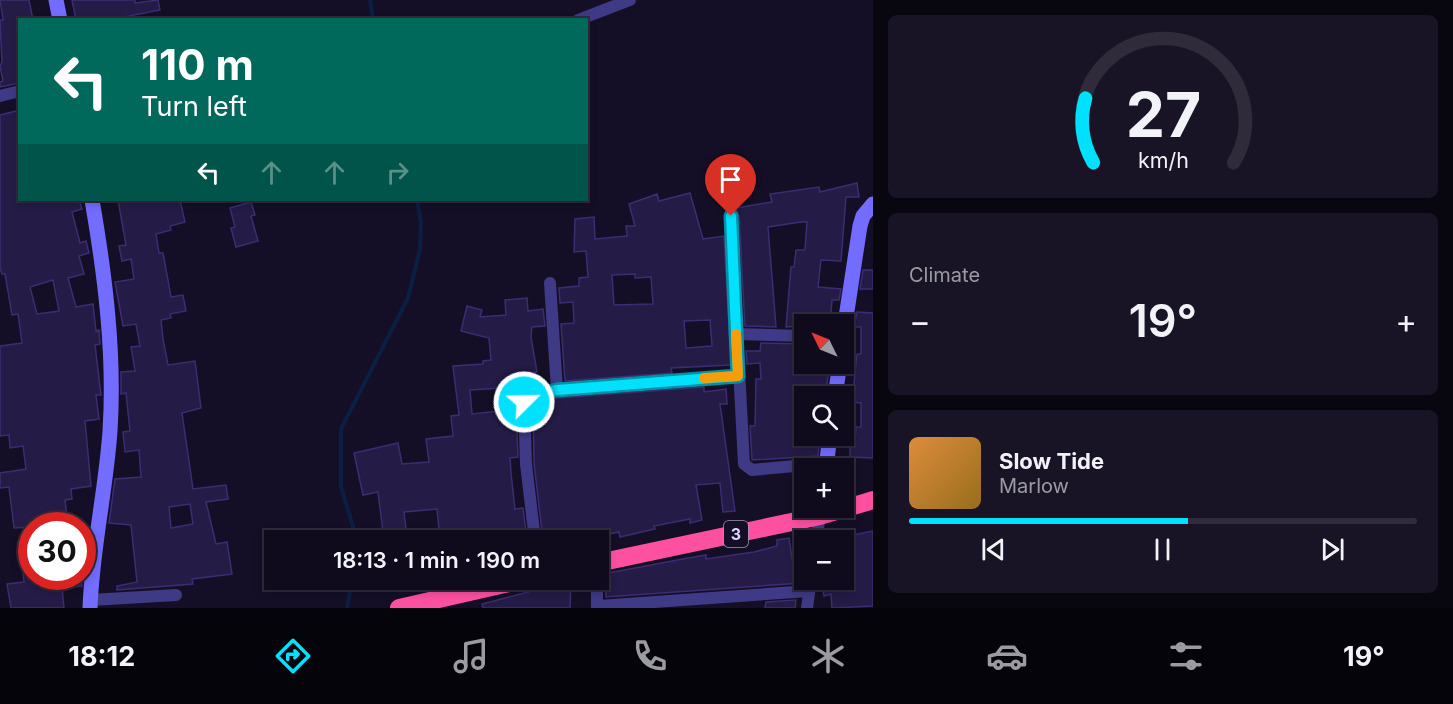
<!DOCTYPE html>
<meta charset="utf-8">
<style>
body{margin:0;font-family:Inter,sans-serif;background:#181425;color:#f1f3f6;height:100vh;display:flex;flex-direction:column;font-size:22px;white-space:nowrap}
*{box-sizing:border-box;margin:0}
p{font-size:20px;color:#9b9ba3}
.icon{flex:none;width:33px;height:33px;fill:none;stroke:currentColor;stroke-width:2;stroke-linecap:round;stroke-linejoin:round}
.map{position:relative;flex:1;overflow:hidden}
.sheet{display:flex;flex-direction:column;gap:15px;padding:15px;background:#08060f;width:580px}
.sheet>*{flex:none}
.guide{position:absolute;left:18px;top:18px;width:570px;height:183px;border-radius:0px;box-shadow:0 3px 9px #0003,0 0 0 2px #2f2b3b;background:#00695c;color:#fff;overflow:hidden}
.needle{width:39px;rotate:313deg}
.fabs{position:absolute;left:794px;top:314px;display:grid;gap:12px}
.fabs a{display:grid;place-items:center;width:60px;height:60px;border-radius:0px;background:#0f0b1c;box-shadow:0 3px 9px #0003,0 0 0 2px #2f2b3b;font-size:30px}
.speed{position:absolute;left:18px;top:512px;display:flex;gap:12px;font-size:30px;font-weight:700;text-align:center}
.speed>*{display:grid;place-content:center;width:78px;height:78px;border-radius:50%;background:#0f0b1c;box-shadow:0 3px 9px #0003,0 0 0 2px #2f2b3b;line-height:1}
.speed .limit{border:9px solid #d22;background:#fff;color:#111}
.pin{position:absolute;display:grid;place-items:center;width:51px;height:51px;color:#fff;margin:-62px -26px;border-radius:50% 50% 50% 0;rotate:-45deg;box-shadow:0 0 6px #0007}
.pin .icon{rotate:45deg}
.me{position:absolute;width:66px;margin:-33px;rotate:67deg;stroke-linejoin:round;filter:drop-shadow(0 0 4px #0008)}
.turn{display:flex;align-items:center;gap:21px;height:126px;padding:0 24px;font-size:27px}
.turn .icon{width:78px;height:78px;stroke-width:2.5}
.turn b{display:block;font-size:42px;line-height:51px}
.lanes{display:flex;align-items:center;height:57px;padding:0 24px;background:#0003;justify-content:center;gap:30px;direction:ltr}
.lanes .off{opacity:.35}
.big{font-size:45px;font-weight:600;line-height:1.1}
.sheet .card{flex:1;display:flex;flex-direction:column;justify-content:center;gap:9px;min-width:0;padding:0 21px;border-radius:9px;background:#181425}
.sheet .dial{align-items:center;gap:0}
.dial svg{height:156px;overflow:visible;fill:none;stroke:#2f2b3b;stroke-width:7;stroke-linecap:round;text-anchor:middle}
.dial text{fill:#f1f3f6;stroke:none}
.song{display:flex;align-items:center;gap:18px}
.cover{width:72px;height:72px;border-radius:9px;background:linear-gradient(135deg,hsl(30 70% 55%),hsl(40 70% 35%))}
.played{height:6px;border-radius:3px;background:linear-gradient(90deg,#01e1fe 55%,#2f2b3b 55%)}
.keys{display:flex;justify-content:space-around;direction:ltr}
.heat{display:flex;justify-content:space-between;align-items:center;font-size:33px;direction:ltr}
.trip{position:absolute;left:264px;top:530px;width:345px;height:60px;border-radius:0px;background:#0f0b1c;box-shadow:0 3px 9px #0003,0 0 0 2px #2f2b3b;font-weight:600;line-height:60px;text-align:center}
.dock{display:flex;height:96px;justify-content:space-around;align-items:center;background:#06040b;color:#9b9ba3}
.dock .icon{width:42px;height:42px}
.dock .on{color:#01e1fe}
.dock b{font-size:27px;color:#f1f3f6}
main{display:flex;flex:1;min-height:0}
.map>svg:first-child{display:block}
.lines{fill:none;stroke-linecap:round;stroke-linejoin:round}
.stream{stroke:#0a1f44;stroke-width:4}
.building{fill:#251b47;stroke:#3c2d73;stroke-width:1.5;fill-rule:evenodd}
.street{stroke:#3e3a85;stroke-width:12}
.secondary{stroke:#726cff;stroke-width:15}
.highway{stroke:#fe50a1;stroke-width:18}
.route-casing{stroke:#0192a5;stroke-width:15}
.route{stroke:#01e1fe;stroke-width:10}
.slow{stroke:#f59e0b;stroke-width:10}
.labels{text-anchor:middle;stroke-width:6;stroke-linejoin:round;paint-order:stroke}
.shield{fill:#140f26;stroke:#9f9abe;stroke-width:1.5}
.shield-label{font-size:16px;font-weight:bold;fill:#dad5ff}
</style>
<main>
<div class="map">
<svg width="873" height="608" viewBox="0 0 873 608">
<rect width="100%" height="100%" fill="#140f26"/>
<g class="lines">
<!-- stream -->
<path class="stream" d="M370,0l3,20
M357,540l-16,-53v-58l67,-131 12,-49 1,-27 -4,-22
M347,608l5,-29"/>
</g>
<!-- building -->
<path class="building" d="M0,0h29l4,20h-13v63l-20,4v-5l3,-1 -3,-15 2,-4 -2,-42h3z
M72,0h63v3l23,-3 2,10 -36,7 1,3h-49z
M20,110v90h59l3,9 -10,3 8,31 6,-2 3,12 -10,3 5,18 -16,4 8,29 17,-3 3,27 3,-1 1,14 -5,1 6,50h-5l3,24 -14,2 6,65 -20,3 1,10 -7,1 3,25 -54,3 -5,-41 -9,1v-15l26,-4 -3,-23 -13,2 -1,-13 -9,1v-90l22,-3 -4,-29 -6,1 -7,-41h-3l-2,-6v-153zM53,280l6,31 -22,3 -7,-27z
M857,183l2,14h-13l-5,64 -20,-1 -3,27 23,2 -2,11h-7l-2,24 -44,3 5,-60h3l2,-17h9l2,-28h-6l-33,5 8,100 -31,-1 -6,-110 -3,-8 36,-6 -2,-8 49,-7 1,5z
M690,193l13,46 21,-3 7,129 -60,3 1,5 -107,8 -4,-57 13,-1 -1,-21 -13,1 -1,-15 20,-2v-8l9,-1 -2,-26 -12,1 1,-33 19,-2 1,22 32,-3 -1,-10h9l-6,-22 28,-10 2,7zM635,274v4l16,-1 2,27 -39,1 -2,-30zM710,320l2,26 -26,2 -2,-27z
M118,200h62l5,22 -15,4 1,4 -15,4 3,19h4l8,44 12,-2 3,16 -16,3 1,4 -10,2 2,19 5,26 27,-4 6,47 -19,5 11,76 33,-4 2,14 -22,3 10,42 11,-2 5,32 -40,5 1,5 -76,6v-4l20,-4 -6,-57 -22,-2 6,-44 26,-2 -2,-27 -14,2 -2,-20 7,-1 -4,-38 -5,1v-22l14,-1 -4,-24 9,-1 -4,-22 -13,2 -8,-44 19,-3 -3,-20 -9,2 -3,-15 7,-1zM190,504l3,20 -22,4 -2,-21z
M251,202l4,13 -4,1 7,25 -22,6 -5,-19 4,-1 -5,-19z
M863,270h10v19h-13z
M527,298l1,13 15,-2 2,17 -13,1 -1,10 6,35 -21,2 1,13 -47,3 2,24 44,-5 2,48 -8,1 1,15 4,36 8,-1 4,32h-87l-3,-31 -33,3 3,25 -23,3 -6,-48 -15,3 -9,-42 44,-10 4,21 27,-2 -3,-23 27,-3 -2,-20 8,-1 -6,-49 30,-2v-3l8,-1 -2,-22 -28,-7 6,-25 15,4 -2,7 26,-2 -1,-15z
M857,312l16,1v145l-23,-1v-17h5l1,-13h5v-24l-9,-1 5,-48h4v-27h-7z
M761,343l43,1v19h26l-5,33h-21v39h16l-2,21 -66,4 -2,-34h5l1,-47h5l-1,-16 -13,1 -1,-13h14z
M704,387v5l22,-3 1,15h-7l15,107 -12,1 -3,-29 -24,2 6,35 -12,3v-4l-36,7 1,3 -35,8 -1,-5 -38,8h-38l-9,-77 -1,-60 25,-5z
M873,531v75l-41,2 -1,-14 -7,2 -2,-12 21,-4v-43z
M789,538l5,33 6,-1 2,13 -196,14 -1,-18h4l-1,-6 80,-15 18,-3v4l48,-7 23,-6v-6z
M32,551v25h49l1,10 -20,2 2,20h-53l-4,-24 17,-2 -3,-30z
M571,580l-1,28h-87l-1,-4 54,-14v-4z
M796,600l-1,8h-30l1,-6z"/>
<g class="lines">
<!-- street -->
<path class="street" d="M578,20l52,-20
M0,96l20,-5
M731,216l13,248 8,6 75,-7
M550,283l7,107
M736,334l68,2
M535,540l-9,-76 -2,-62 4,-6 29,-6 181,-14
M816,540l4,-24
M597,579v29
M91,600l85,-5
M598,606l211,-15
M807,608l4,-29"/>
<!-- secondary -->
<path class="secondary" d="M56,0l4,20
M843,337l17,-111 3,-10 10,-12
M835,396l5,-33
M826,468l4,-33
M90,608c2,-59 16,-118 20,-177 5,-77 -5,-156 -18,-231"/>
<!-- highway -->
<path class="highway" d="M598,563l222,-47 53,-16
M399,608l128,-29"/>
</g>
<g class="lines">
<defs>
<path id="route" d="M524,402l7,-7 26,-5 181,-14 -7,-160"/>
</defs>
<!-- route casing -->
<use href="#route" class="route-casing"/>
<!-- route -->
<use href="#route" class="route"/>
<!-- slow -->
<path class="slow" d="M704,378l34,-2 -2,-42"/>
</g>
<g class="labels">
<!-- shield labels -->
<rect class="shield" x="724" y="521" width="24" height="26" rx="4.5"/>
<g class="shield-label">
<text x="736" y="540">3</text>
</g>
</g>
</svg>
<div class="fabs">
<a><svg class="needle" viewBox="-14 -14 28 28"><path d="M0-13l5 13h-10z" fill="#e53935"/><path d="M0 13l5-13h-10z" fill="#9b9ba3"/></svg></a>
<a><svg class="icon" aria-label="search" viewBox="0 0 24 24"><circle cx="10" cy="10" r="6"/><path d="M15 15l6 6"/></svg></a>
<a>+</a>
<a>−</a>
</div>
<div class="speed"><div class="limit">30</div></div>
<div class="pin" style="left:731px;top:216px;background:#d93025"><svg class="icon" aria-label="arrive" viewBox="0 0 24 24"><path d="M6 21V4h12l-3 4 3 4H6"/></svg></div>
<svg class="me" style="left:524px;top:402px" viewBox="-20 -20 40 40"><circle r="17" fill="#01e1fe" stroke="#fff" stroke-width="3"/><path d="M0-11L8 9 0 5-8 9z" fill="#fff"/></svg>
<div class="trip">18:13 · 1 min · 190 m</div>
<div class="guide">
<div class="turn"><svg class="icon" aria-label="left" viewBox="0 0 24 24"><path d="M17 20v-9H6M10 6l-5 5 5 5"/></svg><div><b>110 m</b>Turn left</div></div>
<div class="lanes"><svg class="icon" aria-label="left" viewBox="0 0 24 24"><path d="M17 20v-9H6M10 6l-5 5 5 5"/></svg><svg class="icon off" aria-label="ahead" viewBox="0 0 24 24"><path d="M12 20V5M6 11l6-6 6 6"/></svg><svg class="icon off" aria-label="ahead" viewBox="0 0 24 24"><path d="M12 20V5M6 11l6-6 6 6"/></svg><svg class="icon off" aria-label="right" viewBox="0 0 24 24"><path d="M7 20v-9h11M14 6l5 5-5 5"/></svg></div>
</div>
</div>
<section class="sheet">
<div class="card dial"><svg viewBox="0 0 100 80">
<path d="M14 69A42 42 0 1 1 86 69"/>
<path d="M14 69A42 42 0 0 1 10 36" stroke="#01e1fe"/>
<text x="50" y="56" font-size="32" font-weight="700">27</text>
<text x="50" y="72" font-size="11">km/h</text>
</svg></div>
<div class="card"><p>Climate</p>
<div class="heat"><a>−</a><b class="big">19°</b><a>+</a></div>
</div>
<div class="card">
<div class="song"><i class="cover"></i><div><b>Slow Tide</b><p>Marlow</p></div></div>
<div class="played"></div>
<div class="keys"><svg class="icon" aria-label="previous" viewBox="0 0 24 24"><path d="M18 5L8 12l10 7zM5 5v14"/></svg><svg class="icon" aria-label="pause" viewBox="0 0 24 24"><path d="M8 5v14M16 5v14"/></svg><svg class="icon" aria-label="next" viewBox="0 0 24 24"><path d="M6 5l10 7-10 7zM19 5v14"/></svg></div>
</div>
</section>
</main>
<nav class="dock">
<b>18:12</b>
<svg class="icon on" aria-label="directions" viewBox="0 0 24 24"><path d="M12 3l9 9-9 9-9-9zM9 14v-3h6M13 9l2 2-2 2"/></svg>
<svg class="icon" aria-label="music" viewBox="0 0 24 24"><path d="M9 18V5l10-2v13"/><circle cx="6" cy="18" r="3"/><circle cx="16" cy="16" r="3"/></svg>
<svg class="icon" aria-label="phone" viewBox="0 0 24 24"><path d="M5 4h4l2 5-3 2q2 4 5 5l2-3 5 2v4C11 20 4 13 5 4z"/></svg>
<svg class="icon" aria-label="climate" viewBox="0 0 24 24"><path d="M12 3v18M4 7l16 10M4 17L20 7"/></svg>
<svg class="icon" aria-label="car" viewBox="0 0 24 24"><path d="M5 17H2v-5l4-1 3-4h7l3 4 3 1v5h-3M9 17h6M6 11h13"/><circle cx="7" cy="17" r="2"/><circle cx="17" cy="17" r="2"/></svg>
<svg class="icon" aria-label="filters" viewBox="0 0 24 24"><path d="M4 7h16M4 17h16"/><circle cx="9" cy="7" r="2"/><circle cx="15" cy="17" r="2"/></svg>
<b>19°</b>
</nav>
